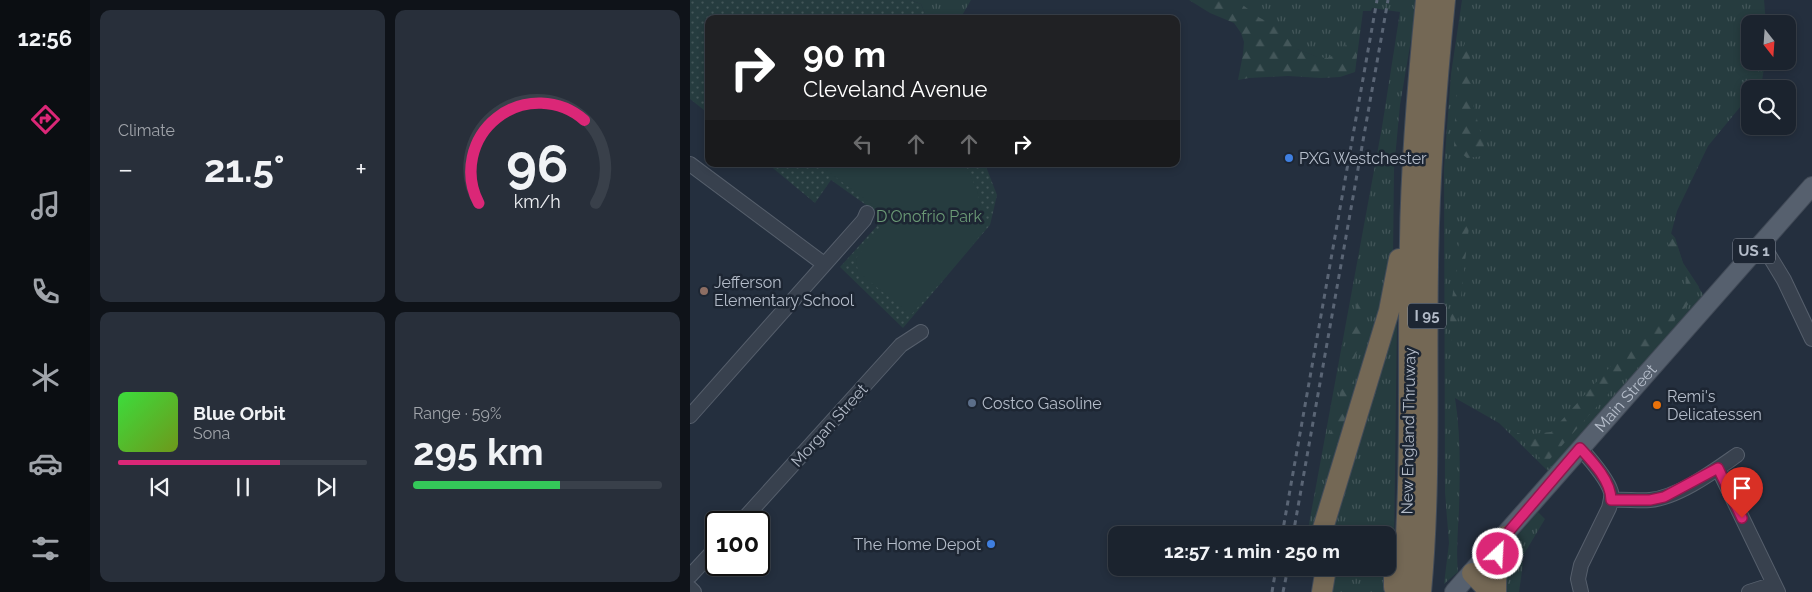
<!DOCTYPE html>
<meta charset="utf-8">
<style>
body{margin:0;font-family:Raleway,sans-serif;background:#282f3a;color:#f1f3f6;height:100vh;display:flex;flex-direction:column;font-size:19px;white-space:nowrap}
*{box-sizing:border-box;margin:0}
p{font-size:16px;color:#a0a4aa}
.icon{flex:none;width:28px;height:28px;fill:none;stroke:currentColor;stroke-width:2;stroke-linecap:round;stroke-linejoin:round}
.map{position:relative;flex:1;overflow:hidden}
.side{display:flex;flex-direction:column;gap:10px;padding:10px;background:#0f1319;width:600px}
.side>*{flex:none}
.banner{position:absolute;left:15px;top:15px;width:475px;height:152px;border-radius:10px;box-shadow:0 2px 8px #0003,0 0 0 1px #39404a;background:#202124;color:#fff;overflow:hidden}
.needle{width:32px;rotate:163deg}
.controls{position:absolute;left:1051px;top:15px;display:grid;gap:10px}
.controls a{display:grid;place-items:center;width:55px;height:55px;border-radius:10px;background:#1b232e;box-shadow:0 2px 8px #0003,0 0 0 1px #39404a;font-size:25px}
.speed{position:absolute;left:15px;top:511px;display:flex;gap:10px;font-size:25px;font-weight:700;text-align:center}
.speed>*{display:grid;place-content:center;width:65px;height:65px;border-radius:50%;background:#1b232e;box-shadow:0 2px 8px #0003,0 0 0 1px #39404a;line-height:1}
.speed .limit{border:2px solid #111;border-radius:8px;background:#fff;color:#111}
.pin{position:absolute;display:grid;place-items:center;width:42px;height:42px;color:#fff;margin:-51px -21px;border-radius:50% 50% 50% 0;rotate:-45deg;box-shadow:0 0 5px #0007}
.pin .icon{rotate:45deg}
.me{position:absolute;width:55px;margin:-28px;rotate:25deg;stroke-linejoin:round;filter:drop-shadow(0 0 4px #0008)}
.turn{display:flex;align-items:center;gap:18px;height:105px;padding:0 15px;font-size:22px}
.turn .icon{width:65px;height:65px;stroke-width:2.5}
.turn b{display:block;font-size:35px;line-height:42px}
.lanes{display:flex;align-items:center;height:48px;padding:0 15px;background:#0003;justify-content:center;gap:25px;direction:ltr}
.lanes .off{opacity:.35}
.big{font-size:38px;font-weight:700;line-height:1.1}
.side .tile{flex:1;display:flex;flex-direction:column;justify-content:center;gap:8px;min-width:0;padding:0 18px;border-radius:10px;background:#282f3a}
.side .dial{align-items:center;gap:0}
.dial svg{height:130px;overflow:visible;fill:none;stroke:#39404a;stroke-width:7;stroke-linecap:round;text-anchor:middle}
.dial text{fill:#f1f3f6;stroke:none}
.song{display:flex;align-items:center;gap:15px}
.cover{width:60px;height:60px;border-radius:8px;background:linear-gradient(135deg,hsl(120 70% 55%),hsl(80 70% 35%))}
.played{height:5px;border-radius:2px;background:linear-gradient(90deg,#db2777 65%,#39404a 65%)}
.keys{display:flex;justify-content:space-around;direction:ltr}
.heat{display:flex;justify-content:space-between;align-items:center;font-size:28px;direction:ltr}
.charge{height:8px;border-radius:4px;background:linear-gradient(90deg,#34c759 59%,#39404a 0)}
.side .tiles{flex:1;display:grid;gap:10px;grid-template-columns:repeat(2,1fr)}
.trip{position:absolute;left:418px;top:526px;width:288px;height:50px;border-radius:10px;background:#1b232e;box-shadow:0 2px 8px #0003,0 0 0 1px #39404a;font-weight:700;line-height:50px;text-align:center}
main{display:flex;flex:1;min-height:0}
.menu{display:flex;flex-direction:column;width:90px;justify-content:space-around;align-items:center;background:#0b0e12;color:#a0a4aa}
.menu .icon{width:35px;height:35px}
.menu .current{color:#db2777}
.menu b{font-size:22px;color:#f1f3f6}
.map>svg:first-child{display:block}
.grass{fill:url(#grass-tufts)}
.forest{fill:url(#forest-firs)}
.park{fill:url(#park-dots)}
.pitch{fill:#263c3f}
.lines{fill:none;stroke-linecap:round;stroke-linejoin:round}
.minor-casing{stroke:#565f6c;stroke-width:16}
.major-casing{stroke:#414a57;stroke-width:20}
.highway-casing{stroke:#434c59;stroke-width:22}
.minor{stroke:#38414e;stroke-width:14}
.major{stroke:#56606e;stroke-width:18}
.highway{stroke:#746855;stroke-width:20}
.rail{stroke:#5a6575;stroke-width:3;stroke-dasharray:5 5;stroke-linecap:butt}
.route-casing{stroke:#8e194d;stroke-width:12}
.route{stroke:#db2777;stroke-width:9}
.shop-dot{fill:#3f7fe0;stroke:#1d2633;stroke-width:2}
.education-dot{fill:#8d6e63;stroke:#1d2633;stroke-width:2}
.service-dot{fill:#5c6f8a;stroke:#1d2633;stroke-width:2}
.food-dot{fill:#e8710a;stroke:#1d2633;stroke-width:2}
.labels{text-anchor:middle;stroke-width:5;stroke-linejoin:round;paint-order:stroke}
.shield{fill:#1d2633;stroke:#878f9c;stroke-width:1}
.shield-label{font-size:15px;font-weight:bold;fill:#b4bcc9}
.poi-label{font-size:16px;fill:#b4bcc9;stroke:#1d2633;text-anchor:start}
.park-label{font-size:16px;fill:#6b9a76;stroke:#1d2633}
.street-label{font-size:16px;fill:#b4bcc9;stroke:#1d2633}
</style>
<main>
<nav class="menu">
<b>12:56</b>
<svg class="icon current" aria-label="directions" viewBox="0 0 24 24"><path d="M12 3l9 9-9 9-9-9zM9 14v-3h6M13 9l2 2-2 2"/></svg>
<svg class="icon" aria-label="music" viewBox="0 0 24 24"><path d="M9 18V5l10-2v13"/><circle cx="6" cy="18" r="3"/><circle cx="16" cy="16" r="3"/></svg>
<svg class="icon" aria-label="phone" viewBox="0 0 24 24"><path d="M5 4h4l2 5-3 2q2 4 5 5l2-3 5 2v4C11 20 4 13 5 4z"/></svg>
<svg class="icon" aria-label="climate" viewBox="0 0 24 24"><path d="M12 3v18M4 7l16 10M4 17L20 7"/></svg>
<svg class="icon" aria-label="car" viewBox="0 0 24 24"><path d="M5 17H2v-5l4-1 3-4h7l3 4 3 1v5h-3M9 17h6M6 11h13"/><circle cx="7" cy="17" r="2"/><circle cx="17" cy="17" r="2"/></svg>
<svg class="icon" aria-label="filters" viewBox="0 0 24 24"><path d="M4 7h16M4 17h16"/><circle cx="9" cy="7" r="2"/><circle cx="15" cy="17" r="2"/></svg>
</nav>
<section class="side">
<div class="tiles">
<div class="tile"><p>Climate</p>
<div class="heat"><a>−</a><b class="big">21.5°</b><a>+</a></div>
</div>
<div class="tile dial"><svg viewBox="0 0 100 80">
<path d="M14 69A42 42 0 1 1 86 69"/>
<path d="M14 69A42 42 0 0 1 79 18" stroke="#db2777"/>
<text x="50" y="56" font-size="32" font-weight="700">96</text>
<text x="50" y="72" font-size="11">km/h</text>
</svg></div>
<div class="tile">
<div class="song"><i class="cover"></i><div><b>Blue Orbit</b><p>Sona</p></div></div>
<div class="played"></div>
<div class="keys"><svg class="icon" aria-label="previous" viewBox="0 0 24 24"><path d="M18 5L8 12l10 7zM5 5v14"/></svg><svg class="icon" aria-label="pause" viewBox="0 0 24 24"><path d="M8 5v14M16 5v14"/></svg><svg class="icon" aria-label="next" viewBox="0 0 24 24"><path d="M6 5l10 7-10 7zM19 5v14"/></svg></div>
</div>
<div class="tile"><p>Range · 59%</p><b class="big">295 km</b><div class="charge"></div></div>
</div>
</section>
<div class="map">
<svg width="1122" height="592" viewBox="0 0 1122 592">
<defs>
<pattern id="grass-tufts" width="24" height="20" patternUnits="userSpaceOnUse" patternTransform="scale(1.25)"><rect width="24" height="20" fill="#263c3f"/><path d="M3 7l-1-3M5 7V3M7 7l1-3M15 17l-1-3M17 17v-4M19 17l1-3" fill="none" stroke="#435659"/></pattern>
<pattern id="forest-firs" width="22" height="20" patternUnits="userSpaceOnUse" patternTransform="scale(1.25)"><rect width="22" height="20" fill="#263c3f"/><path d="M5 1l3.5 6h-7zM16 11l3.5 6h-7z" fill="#435659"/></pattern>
<pattern id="park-dots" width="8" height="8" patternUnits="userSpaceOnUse" patternTransform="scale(1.25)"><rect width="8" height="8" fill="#263c3f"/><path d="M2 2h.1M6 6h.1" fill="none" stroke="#435659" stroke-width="1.8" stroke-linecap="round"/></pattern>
</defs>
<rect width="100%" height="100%" fill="#242f3e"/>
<!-- grass -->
<path class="grass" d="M220,0h61l-11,19h-33l-6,-15z
M522,0h204l-4,34 -12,71 -6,64 -1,91 -79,275h-7l2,-11 73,-397 18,-115 -28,-4 -1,3h-8l-8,61 -58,-23z
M772,0h302l2,24h-16v37h15l-3,20 -7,8h-5v6l-42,51 -31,65 -6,23 4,4 8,25 25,39 -157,172 -52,-51 -44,-25c6,37 5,75 4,112 -1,21 -3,41 -1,62l-14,12 5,-41 -4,-50 -1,-325 7,-94z
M707,316l-3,235 -8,-6v-10h-58z
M848,512l7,7 -24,40 2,5 -4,28h-17l2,-41z
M644,568h51l4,24h-59z"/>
<!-- forest -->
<path class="forest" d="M499,0h47l24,18 16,8 21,23 21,8 9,1 12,-5 6,-6 3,-12 10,-18 -3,55 -15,5 -19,1 -33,-2 -39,2 -11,2 5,-26 1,-12 -3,-9 -7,-10 -24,-10z
M776,40l3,1 3,59 12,46 -1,10 -16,2 -13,-11c2,-35 0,-74 12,-107z
M773,224l6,3 -10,87 -8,27c-3,-26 3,-52 6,-78 1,-14 2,-26 6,-39z
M979,231l6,7 8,25 16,24 -6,12 -144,161 -6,1 -30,-30 10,4 28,-3 69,-76 20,-20 20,-24 24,-21 3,-11 -12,-16 -9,-27z
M671,283c3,17 6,36 2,54 -3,8 -8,16 -9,25 -2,28 0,67 -22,88l-5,-8 7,-20 8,-38z"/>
<!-- park -->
<path class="park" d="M0,0h220l11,4 6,15h-218v95l-19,-15z
M78,164h217l12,31 -7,30 -87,103 -63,-61 37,-41 -1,-14 -45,-32 -16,23z"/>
<!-- pitch -->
<path class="pitch" d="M128,164h147l12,26 9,39 -75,86 -53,-43 -2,-14 34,-40z"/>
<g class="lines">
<defs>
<path id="minor" d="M0,164l134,100
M1069,246l5,1 20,33 28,59
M0,416l174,-196 3,-7
M890,448c10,11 27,30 31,44 1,6 -1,11 -2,16l-28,57 -3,14 3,13
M1028,468l60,124
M921,500c13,-1 27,1 39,0 29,-3 64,-29 87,-45
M51,522l160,-177 20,-13
M0,576l26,-28
M0,588l4,4
M1059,592l25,-8"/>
<g id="major">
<path id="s1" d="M764,592l358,-406"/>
</g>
<path id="highway" d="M631,535l68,-224 10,-52
M696,554l8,13v20
M782,573l18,19
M632,592l4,-24
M712,592c11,-117 5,-234 8,-351 1,-81 8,-161 16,-241
M731,592c10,-108 5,-216 7,-325 1,-89 8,-178 17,-267
M806,592c0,-20 0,-38 9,-56"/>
</defs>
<!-- minor casing -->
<use href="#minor" class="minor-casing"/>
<!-- major casing -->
<use href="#major" class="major-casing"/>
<!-- highway casing -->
<use href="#highway" class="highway-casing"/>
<!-- minor -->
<use href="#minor" class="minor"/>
<!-- major -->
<use href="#major" class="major"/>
<!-- highway -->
<use href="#highway" class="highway"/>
<!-- rail -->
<path class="rail" d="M592,535l95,-535
M603,535l95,-535
M582,592l4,-24
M593,592l5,-24"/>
</g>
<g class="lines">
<defs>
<path id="route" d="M808,554l7,-18 75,-88c13,14 31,33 31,52h39l14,-3 54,-29 24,50"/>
</defs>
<!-- route casing -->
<use href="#route" class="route-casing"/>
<!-- route -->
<use href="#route" class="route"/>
</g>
<!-- markers -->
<g class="shop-dot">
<circle cx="599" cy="158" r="5"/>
<circle cx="301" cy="544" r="5"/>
</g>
<circle class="education-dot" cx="14" cy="291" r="5"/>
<circle class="service-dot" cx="282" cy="403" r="5"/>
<circle class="food-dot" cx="967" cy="405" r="5"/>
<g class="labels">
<!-- shield labels -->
<g class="shield">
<rect x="1043" y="238.5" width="42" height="25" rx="4"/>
<rect x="718" y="303.5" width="38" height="25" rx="4"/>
</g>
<g class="shield-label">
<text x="1064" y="256">US 1</text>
<text x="737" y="321">I 95</text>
</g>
<!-- poi labels -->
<g class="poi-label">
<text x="609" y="164">PXG Westchester</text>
<text x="24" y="288">Jefferson<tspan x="24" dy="18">Elementary School</tspan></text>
<text x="977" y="402">Remi's<tspan x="977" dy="18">Delicatessen</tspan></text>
<text x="292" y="409">Costco Gasoline</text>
<text x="291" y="550" text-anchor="end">The Home Depot</text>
</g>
<!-- park labels -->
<g class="park-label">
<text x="239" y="222">D'Onofrio Park</text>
</g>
<!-- street labels -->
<g class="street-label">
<text dy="6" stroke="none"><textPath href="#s1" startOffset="259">Main Street</textPath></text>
<text transform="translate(139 425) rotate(-48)" y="6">Morgan Street</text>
<text transform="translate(718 431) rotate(-89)" y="6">New England Thruway</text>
</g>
</g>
</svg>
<div class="controls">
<a><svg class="needle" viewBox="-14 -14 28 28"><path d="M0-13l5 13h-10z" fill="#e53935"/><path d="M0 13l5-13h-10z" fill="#a0a4aa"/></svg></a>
<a><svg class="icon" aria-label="search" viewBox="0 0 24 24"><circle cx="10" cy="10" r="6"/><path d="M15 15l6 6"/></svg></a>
</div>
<div class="speed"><div class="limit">100</div></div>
<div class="pin" style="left:1052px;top:518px;background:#d93025"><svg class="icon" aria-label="arrive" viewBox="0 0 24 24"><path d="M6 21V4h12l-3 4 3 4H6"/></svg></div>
<svg class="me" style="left:808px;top:554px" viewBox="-20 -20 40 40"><circle r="17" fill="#db2777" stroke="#fff" stroke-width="3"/><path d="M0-11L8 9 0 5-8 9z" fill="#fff"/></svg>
<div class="trip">12:57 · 1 min · 250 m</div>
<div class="banner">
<div class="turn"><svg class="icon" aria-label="right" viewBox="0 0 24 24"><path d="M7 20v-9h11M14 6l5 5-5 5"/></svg><div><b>90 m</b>Cleveland Avenue</div></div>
<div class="lanes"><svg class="icon off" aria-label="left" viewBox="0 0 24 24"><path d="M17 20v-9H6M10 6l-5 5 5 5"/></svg><svg class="icon off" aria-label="ahead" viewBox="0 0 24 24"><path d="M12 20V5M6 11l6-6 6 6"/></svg><svg class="icon off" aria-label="ahead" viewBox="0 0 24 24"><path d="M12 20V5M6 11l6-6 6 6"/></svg><svg class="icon" aria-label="right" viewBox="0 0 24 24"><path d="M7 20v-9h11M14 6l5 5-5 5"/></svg></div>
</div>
</div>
</main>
